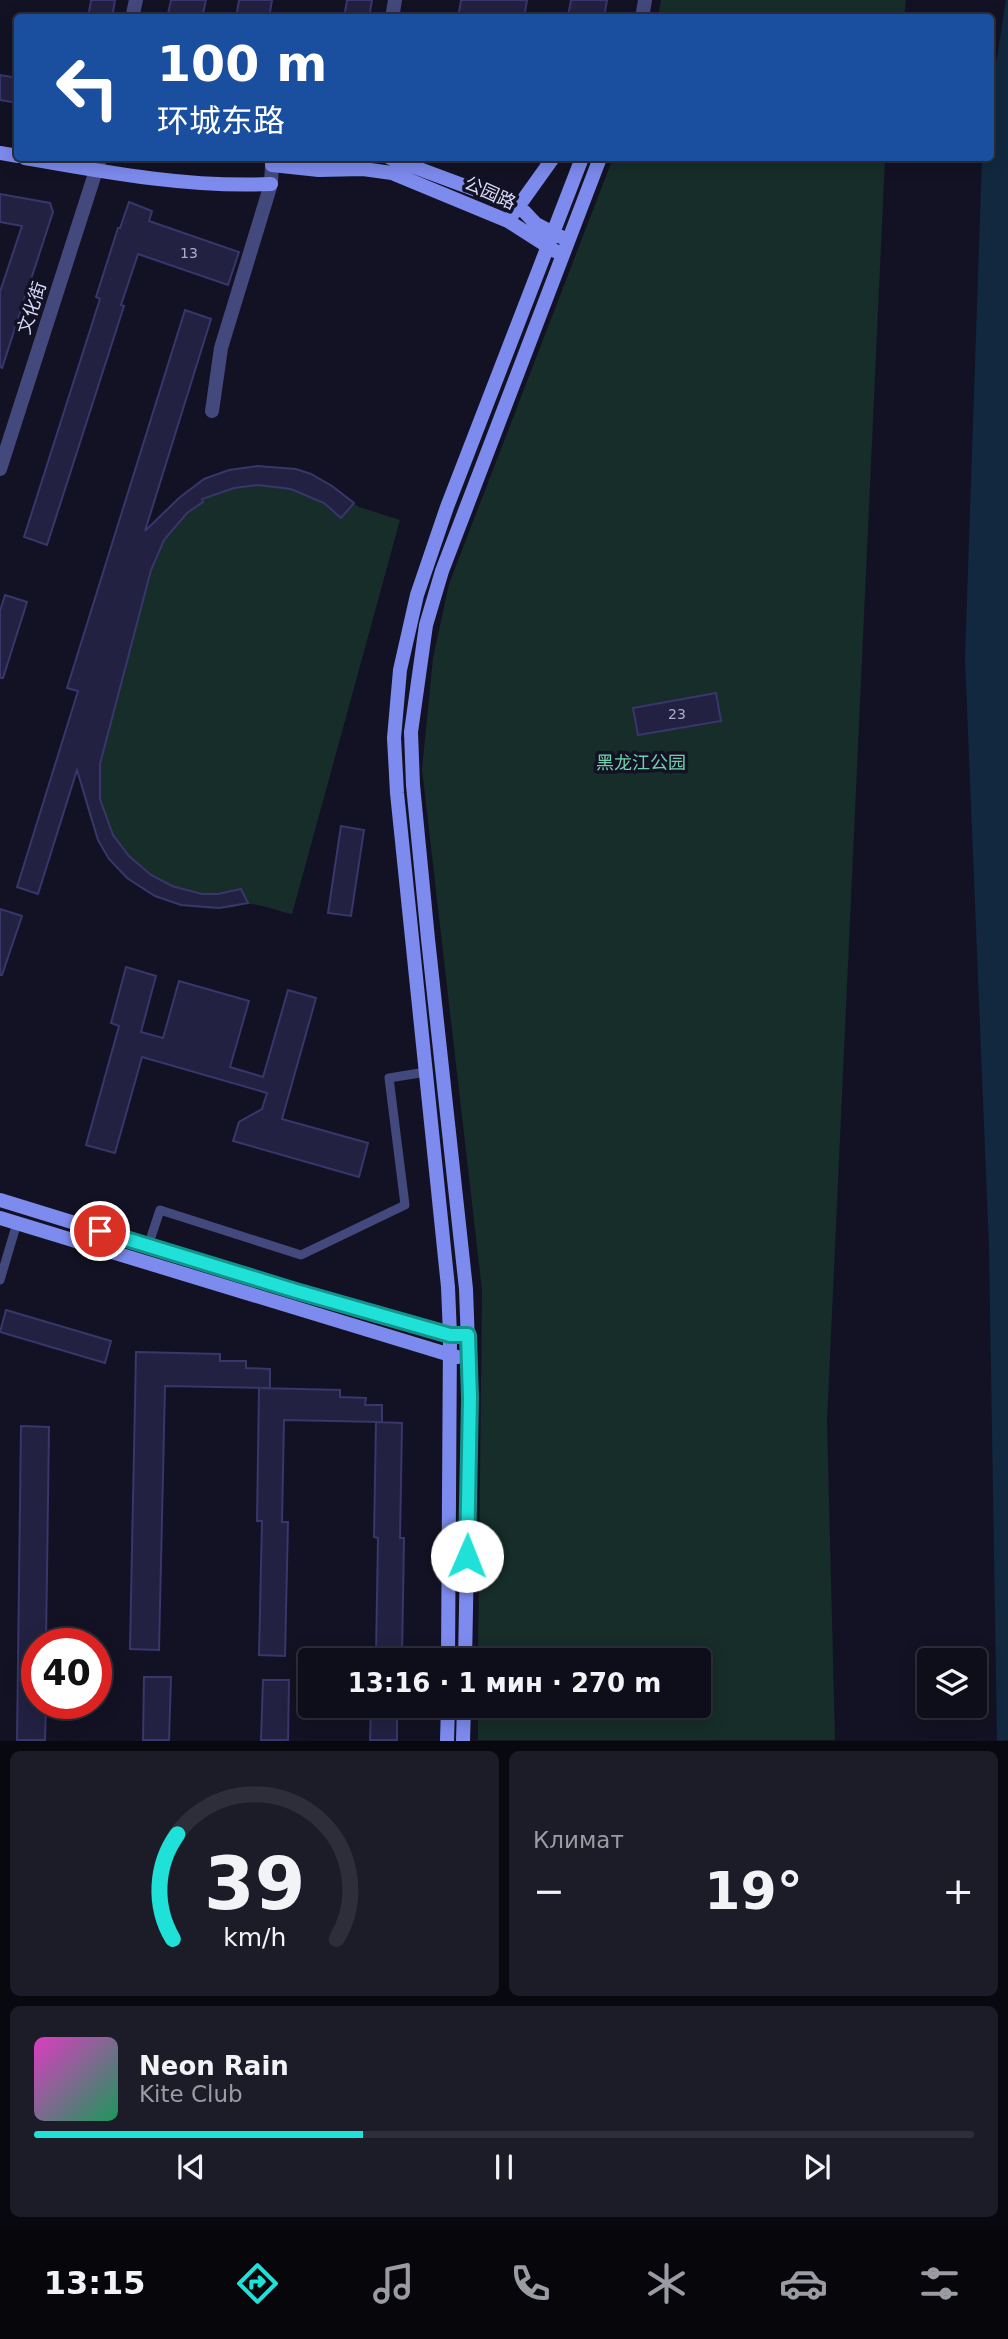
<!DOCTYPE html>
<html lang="ru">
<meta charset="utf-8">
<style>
body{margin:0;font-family:"DejaVu Sans","Noto Sans SC",sans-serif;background:#1c1c28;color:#f1f3f6;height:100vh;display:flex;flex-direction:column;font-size:26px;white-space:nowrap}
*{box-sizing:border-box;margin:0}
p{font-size:23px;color:#9b9ca3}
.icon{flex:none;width:38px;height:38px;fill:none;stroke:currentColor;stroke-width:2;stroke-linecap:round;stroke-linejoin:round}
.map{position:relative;height:1741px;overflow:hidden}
.panel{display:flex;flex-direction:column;gap:10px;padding:10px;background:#08080f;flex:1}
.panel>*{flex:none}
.guide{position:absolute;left:14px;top:14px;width:980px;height:147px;border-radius:7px;box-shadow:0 4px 18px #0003,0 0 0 2px #2e2e3a;background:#1a4fa0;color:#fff;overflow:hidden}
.tools{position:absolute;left:917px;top:1648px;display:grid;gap:14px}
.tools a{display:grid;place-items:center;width:70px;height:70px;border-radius:7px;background:#0e0e1b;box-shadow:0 4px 18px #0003,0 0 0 2px #2e2e3a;font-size:35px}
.speed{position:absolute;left:21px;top:1628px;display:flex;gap:14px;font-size:35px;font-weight:700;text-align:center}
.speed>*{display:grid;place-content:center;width:91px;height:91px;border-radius:50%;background:#0e0e1b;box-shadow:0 4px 18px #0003,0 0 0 2px #2e2e3a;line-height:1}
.speed .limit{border:10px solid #d22;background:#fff;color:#111}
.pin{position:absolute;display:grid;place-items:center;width:60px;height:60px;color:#fff;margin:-30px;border:4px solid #fff;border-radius:50%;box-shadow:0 2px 7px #0007}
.me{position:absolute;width:77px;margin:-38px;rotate:1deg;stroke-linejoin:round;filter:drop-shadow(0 0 5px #0008)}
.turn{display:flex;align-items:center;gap:24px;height:147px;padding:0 28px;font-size:32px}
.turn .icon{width:91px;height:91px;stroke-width:2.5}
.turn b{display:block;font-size:49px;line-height:60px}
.big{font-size:52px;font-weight:700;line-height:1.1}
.panel .tile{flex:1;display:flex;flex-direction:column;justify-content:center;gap:10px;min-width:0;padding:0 24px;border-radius:10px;background:#1c1c28}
.panel .dial{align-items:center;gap:0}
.dial svg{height:182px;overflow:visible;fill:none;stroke:#2e2e3a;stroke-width:7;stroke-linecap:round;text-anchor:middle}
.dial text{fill:#f1f3f6;stroke:none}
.song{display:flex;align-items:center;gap:21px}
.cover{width:84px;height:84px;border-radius:10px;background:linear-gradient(135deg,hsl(310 70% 55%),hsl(150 70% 35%))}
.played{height:7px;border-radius:4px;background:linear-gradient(90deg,#1fe1d8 35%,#2e2e3a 35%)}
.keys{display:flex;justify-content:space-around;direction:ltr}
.heat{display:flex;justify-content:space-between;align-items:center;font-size:38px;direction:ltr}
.panel .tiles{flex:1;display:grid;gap:10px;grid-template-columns:1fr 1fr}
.tile:last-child{grid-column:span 2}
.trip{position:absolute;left:298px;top:1648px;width:413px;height:70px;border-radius:7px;background:#0e0e1b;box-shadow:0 4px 18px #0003,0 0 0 2px #2e2e3a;font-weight:700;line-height:70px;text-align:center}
.tabs{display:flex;height:112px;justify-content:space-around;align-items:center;background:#06060b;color:#9b9ca3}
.tabs .icon{width:49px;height:49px}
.tabs .selected{color:#1fe1d8}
.tabs b{font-size:32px;color:#f1f3f6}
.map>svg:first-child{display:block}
.green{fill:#162d29}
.water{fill:#11283e}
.building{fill:#222142;stroke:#38366b;stroke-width:2}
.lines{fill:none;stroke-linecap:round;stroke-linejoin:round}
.lane{stroke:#43497d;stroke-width:9}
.street{stroke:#43497d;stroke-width:14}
.secondary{stroke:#7d8bee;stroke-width:14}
.route-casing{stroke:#14928c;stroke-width:18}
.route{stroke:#1fe1d8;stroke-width:12}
.labels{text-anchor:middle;stroke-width:7;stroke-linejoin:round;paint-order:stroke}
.number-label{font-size:14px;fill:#acaccc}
.street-label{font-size:18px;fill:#dadbfa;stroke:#131224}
.park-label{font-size:18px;fill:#6fd1aa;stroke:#131224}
</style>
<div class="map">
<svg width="1008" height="1741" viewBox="0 0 1008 1741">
<rect width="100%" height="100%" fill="#131224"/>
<!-- green -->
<path class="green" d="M661,0h245l-2,17h-246z
M613,158h272l-58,1263 8,319h-357v-34h220v-45h-220l4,-371 -60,-521 11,-111 16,-74z
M257,466l39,3 15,5 21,12 27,21 41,13 -108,394c-14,-3 -28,-9 -42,-10 -5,-1 -10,2 -16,3 -10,2 -21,2 -32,1 -74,-6 -112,-59 -120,-129l71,-252c28,-40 58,-54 104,-61z"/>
<!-- water -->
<path class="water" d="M1006,0h2v1740l-11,1 -8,-493 -24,-590 17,-500h8l1,-63z"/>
<!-- building -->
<path class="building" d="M91,0h24l-3,18h-24z
M171,0h35l-4,18h-35z
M239,0h33l-3,18h-33z
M347,0h25l-3,18h-25z
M461,0h66l-3,18h-66z
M571,0h36l-3,18 -36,-2z
M0,75l18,3v25l-18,-3z
M0,194l50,9 3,9 -51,156 -2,-1v-75l22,-66 -22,-4z
M129,202l23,9 -3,10 90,31 -11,33 -90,-31 -17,51 3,1 -77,239 -23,-8 76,-238 -4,-2 22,-69h2z
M185,310l26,9 -66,212 34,-33 25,-19 25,-9 28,-4 39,3 15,5 21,12 22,17 -13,15 -17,-15 -33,-14 -33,-4 -24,3 -32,11 1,3 -16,11 -23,27 -13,30 -51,194v35l13,36 16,21 22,19 21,11 30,8h16l23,-5 7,14 -29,5 -38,-3 -26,-9 -28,-18 -18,-19 -11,-19 -21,-70 -39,124 -21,-7 61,-196 -11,-3z
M5,595l22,7 -24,76h-3v-67z
M716,693l5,28 -83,14 -5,-27z
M341,826l23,4 -13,86 -23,-3z
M0,909l22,7 -20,59h-2z
M126,967l30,9 -15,56 22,6 16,-57 70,20 -19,66 33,10 25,-87 28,8 -34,121 86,24 -9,34 -126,-36 6,-19 23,-13 5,-16 -125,-36 -27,96 -29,-8 33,-119 -8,-3z
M6,1310l105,31 -6,22 -105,-31z
M136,1352l84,2v7h26v7l24,1v19l-105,-2 -6,264 -29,-1z
M259,1388l81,2v7l26,1 -1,7h17v17l-98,-2 -2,102h6l-3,134 -26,-1 3,-134h-5z
M376,1422l26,1 -2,115h4l-2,118h-26l2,-118 -4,-1z
M21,1426l28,1 -3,216h-9v60h9l-1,37h-28z
M144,1677h27l-2,63h-26z
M263,1680h26l-1,60h-27z
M371,1706h26v34h-27z"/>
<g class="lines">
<!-- lane -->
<path class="lane" d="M148,1246l12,-36 141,45 104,-50 -16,-127 37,-6
M0,1280l17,-57"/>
<!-- street -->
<path class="street" d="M132,18l4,-18
M392,18l3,-18
M642,18l3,-18
M212,411l9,-63 50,-164 1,-19
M0,469l100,-311"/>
<!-- secondary -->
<path class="secondary" d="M0,153l18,3
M25,158c79,14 165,30 246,26
M390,158l129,48 17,18 25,13
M272,165l47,5 44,-1 29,4 116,48 47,30
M513,214l40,-56
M0,1200l296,91 160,44
M0,1218l457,139
M448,1661l2,-326 -2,-48 -51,-494 -3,-55 6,-68 17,-75 30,-88 135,-349
M465,1661l5,-263 -4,-109 -38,-350 -15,-154 -2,-53 15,-107 16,-54 158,-413
M447,1741l1,-35
M463,1741l1,-35"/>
</g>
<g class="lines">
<defs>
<path id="route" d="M100,1231l196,60 154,44h18l2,63 -3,158"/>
</defs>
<!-- route casing -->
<use href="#route" class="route-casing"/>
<!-- route -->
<use href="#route" class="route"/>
</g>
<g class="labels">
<!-- number labels -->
<g class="number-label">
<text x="189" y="258">13</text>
<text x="677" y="719">23</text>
</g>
<!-- street labels -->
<g class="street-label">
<text transform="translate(490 193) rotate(24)" y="6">公园路</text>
<text transform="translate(32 308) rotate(-72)" y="6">文化街</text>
</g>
<!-- park labels -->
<g class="park-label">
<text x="641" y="769">黑龙江公园</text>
</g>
</g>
</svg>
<div class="tools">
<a><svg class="icon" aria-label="layers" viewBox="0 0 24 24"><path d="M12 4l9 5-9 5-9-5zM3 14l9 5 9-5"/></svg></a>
</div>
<div class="speed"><div class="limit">40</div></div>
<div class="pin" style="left:100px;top:1231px;background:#d93025"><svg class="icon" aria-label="arrive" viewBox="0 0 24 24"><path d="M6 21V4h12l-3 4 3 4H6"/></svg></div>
<svg class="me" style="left:467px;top:1556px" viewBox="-20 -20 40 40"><circle r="19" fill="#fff"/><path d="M0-13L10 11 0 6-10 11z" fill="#1fe1d8"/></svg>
<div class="trip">13:16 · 1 мин · 270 m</div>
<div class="guide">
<div class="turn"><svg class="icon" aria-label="left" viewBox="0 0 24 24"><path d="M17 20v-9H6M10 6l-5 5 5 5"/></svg><div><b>100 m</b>环城东路</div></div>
</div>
</div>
<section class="panel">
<div class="tiles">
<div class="tile dial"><svg viewBox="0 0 100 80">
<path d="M14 69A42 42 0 1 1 86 69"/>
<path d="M14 69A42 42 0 0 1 16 23" stroke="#1fe1d8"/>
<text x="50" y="56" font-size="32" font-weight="700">39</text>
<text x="50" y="72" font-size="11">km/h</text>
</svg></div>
<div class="tile"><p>Климат</p>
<div class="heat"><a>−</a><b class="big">19°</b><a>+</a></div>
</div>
<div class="tile">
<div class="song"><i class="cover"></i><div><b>Neon Rain</b><p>Kite Club</p></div></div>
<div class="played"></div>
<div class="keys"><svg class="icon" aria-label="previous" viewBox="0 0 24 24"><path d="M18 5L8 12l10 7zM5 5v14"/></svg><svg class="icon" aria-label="pause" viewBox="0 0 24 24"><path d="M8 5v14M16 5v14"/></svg><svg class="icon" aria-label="next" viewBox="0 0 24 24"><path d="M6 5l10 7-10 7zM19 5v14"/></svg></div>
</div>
</div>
</section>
<nav class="tabs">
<b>13:15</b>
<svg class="icon selected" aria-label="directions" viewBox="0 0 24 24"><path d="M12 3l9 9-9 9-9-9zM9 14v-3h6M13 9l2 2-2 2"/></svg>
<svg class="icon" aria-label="music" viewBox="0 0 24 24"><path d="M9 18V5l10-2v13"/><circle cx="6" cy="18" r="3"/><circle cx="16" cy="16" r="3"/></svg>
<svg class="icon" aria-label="phone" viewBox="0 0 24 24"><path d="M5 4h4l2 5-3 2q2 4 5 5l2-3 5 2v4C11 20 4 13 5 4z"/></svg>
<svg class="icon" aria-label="climate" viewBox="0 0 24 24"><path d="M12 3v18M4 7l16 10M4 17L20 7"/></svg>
<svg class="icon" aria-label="car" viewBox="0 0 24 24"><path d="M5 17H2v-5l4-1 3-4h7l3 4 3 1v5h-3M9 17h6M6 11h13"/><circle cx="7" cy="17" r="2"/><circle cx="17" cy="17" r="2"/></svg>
<svg class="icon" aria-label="filters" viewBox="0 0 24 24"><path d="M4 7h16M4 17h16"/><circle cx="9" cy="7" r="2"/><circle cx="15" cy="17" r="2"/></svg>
</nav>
